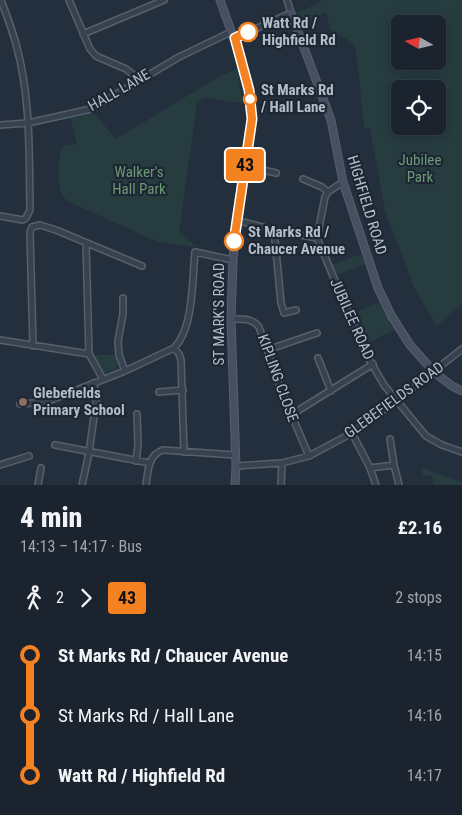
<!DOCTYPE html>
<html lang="en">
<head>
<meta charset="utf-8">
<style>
	body { margin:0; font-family:"Roboto Condensed",sans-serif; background:#242b36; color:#f1f3f6; height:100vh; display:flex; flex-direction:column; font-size:19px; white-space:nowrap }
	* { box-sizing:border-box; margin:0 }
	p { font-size:16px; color:#a0a4aa }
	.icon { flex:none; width:28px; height:28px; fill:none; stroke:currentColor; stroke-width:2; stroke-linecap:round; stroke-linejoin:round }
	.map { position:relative; height:485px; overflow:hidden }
	.details { display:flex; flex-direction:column; background:#1b232e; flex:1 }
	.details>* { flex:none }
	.badge { padding:0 10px; border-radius:4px; font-size:18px; line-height:32px }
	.needle { width:32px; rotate:278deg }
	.tools { position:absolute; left:391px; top:15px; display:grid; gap:10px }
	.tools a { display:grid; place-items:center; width:55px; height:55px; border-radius:8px; background:#1b232e; box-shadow:0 2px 12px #0003,0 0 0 1px #39404a; font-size:25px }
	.map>.badge { position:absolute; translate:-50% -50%; box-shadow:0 0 0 2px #fff }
	.legs { display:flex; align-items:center; gap:8px; height:55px; padding:0 20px; font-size:16px }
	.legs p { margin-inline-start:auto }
	.headline { display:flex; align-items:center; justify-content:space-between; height:85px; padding:0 20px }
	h1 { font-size:28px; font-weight:800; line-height:38px }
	ul { padding:0 20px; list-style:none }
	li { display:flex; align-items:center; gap:18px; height:60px; font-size:19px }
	li i { display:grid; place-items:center; width:8px; height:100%; margin:0 6px; background:currentColor }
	li i::after { content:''; width:12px; height:12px; margin:-6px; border:4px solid; border-radius:50%; background:#1b232e }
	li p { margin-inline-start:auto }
	li:first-child i { background:linear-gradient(#0000 50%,currentColor 0) }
	li:last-child i { background:linear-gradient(currentColor 50%,#0000 0) }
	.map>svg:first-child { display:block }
</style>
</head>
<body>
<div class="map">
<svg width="462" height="485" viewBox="0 0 462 485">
	<rect width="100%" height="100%" fill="#242f3e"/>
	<!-- green -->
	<path fill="#263c3f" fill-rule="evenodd" d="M321,0H462V303L437,326L415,290L385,211L370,128H364L356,49L350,41L330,30L326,12L301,22L297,13L321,2ZM400,24H438V61H400ZM400,89H438V126H400Z
		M237,69L243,103L204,98L197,103L179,232L197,247L158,242L69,202C67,200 65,199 63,196C57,185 58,158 63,146L77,144L70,118L94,113L116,139L222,75Z
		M361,254L365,264L336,275L332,265Z
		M379,302L394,330L366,344L352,314Z
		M93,355H116L118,364L115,370L105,373L99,369Z
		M422,468L462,482V485H433L432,475L423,476Z"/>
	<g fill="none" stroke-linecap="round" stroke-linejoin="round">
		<defs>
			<path id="street" d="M69,0L90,49L96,56L126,69L139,79
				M83,34L164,0
				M235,38L291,13L287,0
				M0,125L28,123L91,109L179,57L231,32
				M245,166L276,173
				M303,179L322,187L328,192
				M343,182L328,192L325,197L317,238L366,354L384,385L426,436L442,445L462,452
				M0,216L23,220L26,218L30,210C29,155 31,97 16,44C12,29 6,14 1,0
				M236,220L274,230L317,238
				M274,230L281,303L284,313L296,310
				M86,243L89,354L103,379
				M123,298V314L118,341L119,355L125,371
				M231,319C242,319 252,318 259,327L281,390L309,456
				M0,340L89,354
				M33,346L30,232L32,227L40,225L56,230L142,266
				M174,348L179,354L181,360L184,452
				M267,350L317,333
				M318,358L331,391
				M159,392L183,390
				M20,404L46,402L125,371L174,348C194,328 192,280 195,252L233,260
				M291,415L373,364
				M352,433L370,468L376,485
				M55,445L150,463
				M136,461L138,445L137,414
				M0,465L29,456
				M394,465L399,485
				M236,466L282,463L309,456L352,433L396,401L462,349
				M370,468L394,465L390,439
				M38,485L41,468
				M82,485L89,453L97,394L93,383
				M146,485C148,471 148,455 163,450L235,455
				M281,485L282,463"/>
			<path id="secondary" d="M220,0L240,56L249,90L252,119L236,220L233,260L231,319L236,466L235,485
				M291,13L331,120L343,182L378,288L391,315L410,345L434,372L452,386L462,391"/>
		</defs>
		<!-- street casing -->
		<use href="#street" stroke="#565f6c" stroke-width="8"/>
		<!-- secondary casing -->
		<use href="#secondary" stroke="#565f6c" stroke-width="9"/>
		<!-- street -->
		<use href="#street" stroke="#38414e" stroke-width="5"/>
		<!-- secondary -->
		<use href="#secondary" stroke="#465061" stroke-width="7"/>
	</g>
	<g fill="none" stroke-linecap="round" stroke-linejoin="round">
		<defs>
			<path id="line-1" d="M234,241L252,119L249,90L235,38L248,32"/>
		</defs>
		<!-- line-1 casing -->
		<use href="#line-1" stroke="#fff" stroke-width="11"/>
		<!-- line-1 -->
		<use href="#line-1" stroke="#f58220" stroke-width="8"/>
	</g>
	<!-- markers -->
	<g fill="#fff" stroke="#f58220" stroke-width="2.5">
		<circle cx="248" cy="32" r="9"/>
		<circle cx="250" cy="99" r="6"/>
		<circle cx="234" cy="241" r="9"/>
	</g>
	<circle fill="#8d6e63" stroke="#1d2633" stroke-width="2" cx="23" cy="402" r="5"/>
	<g text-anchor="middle" stroke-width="4.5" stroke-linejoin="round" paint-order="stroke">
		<!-- stop labels -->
		<g font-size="15" font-weight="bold" fill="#b4bcc9" stroke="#1d2633" text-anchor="start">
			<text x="262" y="28">Watt Rd /<tspan x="262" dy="17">Highfield Rd</tspan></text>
			<text x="261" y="95">St Marks Rd<tspan x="261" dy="17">/ Hall Lane</tspan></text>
			<text x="248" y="237">St Marks Rd /<tspan x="248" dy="17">Chaucer Avenue</tspan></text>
		</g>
		<!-- street labels -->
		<g font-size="15" fill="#b4bcc9" stroke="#1d2633">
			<text transform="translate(119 90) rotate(-30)" y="5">HALL LANE</text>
			<text transform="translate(367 205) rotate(73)" y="5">HIGHFIELD ROAD</text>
			<text transform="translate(219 314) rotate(-90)" y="5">ST MARK'S ROAD</text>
			<text transform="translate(352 319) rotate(66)" y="5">JUBILEE ROAD</text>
			<text transform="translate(278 378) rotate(70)" y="5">KIPLING CLOSE</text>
			<text transform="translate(394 400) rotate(-36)" y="5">GLEBEFIELDS ROAD</text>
		</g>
		<!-- park labels -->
		<g font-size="15" fill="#6b9a76" stroke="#1d2633">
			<text x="420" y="165">Jubilee<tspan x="420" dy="17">Park</tspan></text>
			<text x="139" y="177">Walker's<tspan x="139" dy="17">Hall Park</tspan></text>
		</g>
		<!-- poi labels -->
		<g font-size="15" font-weight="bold" fill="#b4bcc9" stroke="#1d2633" text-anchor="start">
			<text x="33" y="398">Glebefields<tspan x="33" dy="17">Primary School</tspan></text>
		</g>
	</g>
</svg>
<div class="tools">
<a><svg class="needle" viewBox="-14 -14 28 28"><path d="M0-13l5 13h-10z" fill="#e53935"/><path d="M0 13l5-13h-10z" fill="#a0a4aa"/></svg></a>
<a><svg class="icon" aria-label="locate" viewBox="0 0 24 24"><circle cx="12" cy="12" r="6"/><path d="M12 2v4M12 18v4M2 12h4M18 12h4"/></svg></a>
</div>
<b class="badge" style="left:245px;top:165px;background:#f58220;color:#111">43</b>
</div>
<section class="details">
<div class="headline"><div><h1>4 min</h1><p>14:13 – 14:17 · Bus</p></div><b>£2.16</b></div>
<div class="legs"><svg class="icon" aria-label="walk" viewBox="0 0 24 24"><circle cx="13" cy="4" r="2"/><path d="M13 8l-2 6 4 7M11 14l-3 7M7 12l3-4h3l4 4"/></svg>2<svg class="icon" aria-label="forward" viewBox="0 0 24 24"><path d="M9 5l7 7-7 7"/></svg><b class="badge" style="background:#f58220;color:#111">43</b><p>2 stops</p></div>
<ul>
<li><i style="color:#f58220"></i><b>St Marks Rd / Chaucer Avenue</b><p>14:15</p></li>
<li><i style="color:#f58220"></i><span>St Marks Rd / Hall Lane</span><p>14:16</p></li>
<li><i style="color:#f58220"></i><b>Watt Rd / Highfield Rd</b><p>14:17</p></li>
</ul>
</section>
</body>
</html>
